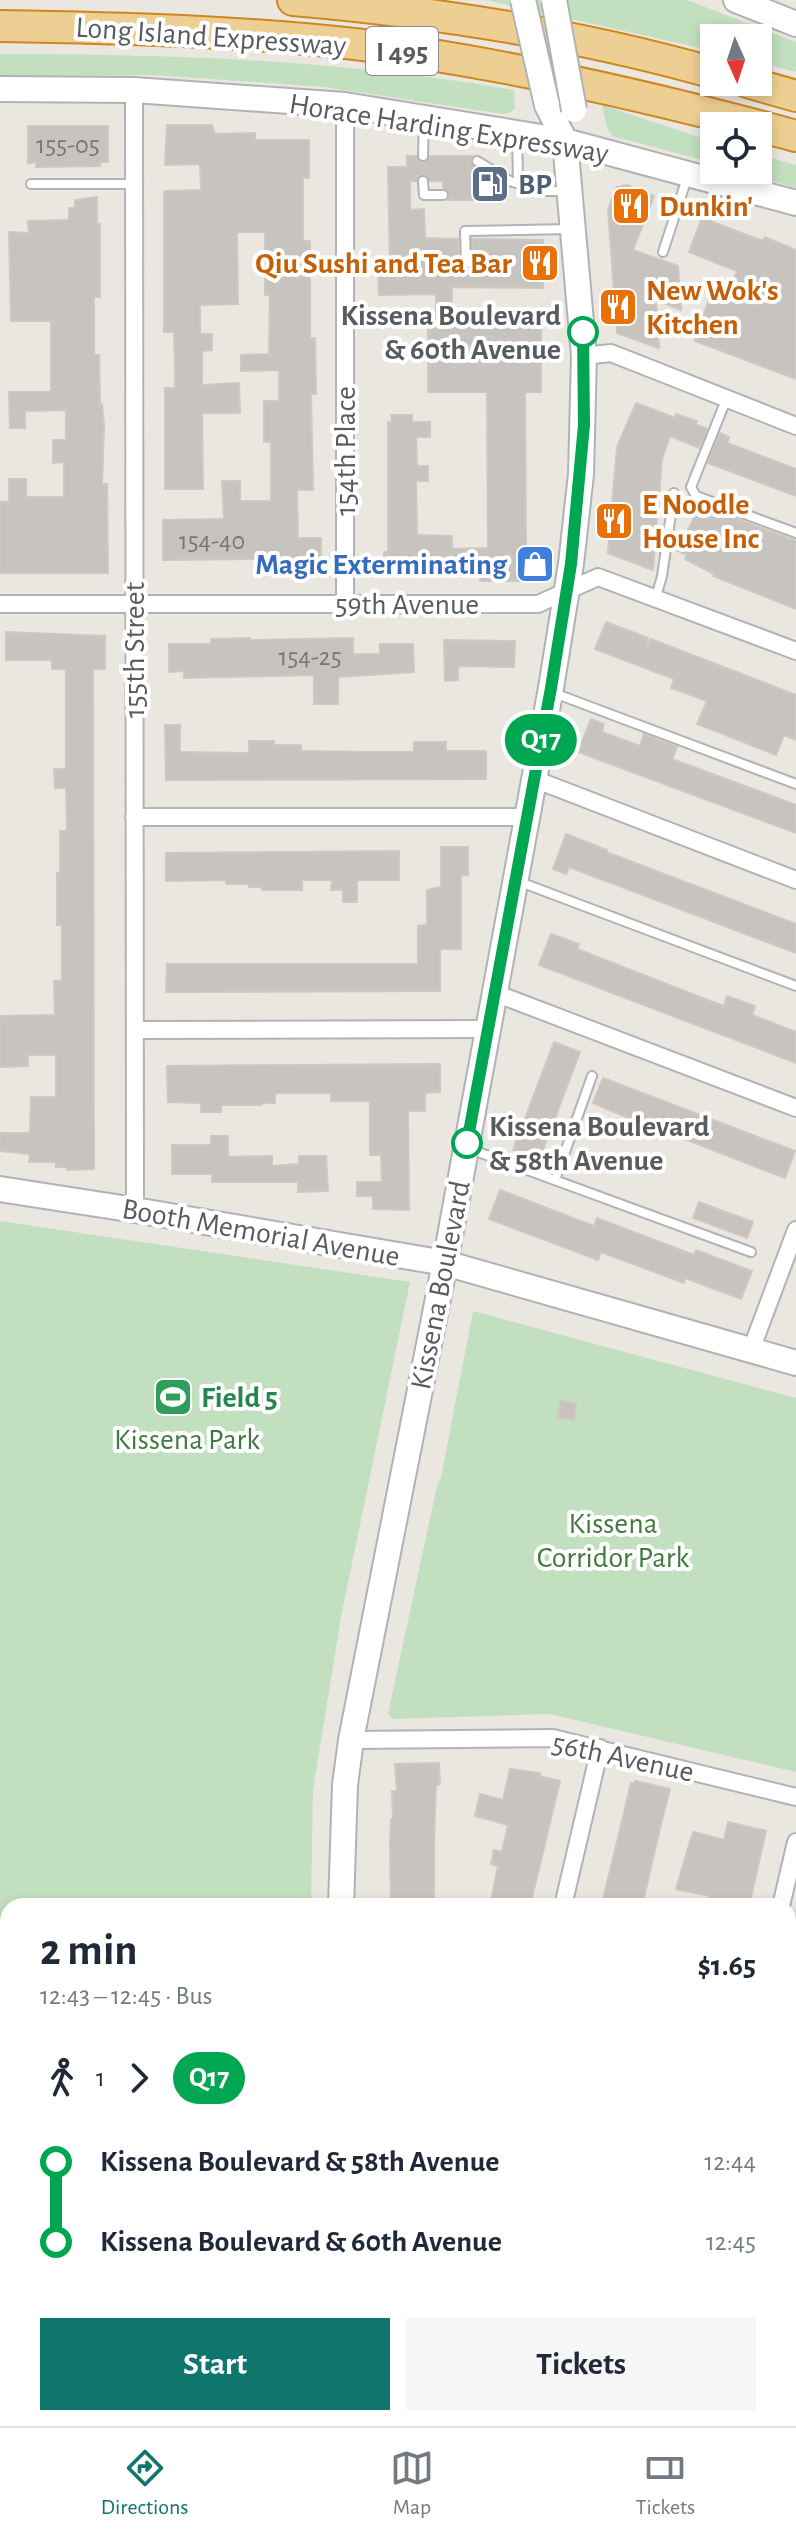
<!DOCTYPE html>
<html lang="en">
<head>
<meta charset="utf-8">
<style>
	body { margin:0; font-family:"Alegreya Sans",sans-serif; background:#f6f6f7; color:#1f2937; height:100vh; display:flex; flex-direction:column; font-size:30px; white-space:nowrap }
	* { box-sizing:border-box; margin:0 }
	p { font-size:26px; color:#747a83 }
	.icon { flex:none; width:44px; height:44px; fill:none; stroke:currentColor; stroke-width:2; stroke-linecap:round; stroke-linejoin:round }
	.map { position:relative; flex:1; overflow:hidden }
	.details { position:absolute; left:0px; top:1898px; width:796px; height:528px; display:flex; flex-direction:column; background:#fff; border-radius:24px 24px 0 0; box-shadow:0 4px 12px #0003 }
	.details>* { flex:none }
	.badge { padding:0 16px; border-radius:26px; font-size:28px; line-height:52px }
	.needle { width:52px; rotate:177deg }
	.buttons { position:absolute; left:700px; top:24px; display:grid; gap:16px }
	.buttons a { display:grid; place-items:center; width:72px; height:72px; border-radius:0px; background:#fff; box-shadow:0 4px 12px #0003; font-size:40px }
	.map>.badge { position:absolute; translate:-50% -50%; box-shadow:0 0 0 4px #fff }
	.legs { display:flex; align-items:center; gap:12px; height:88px; padding:0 40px; font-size:26px }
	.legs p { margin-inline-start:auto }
	.overview { display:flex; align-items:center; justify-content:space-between; height:136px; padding:0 40px }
	h1 { font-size:44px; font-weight:600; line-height:60px }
	.cta { display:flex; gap:16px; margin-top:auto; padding:16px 40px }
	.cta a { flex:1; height:92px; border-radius:0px; background:#0f766e; color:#fff; font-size:32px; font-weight:600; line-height:92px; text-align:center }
	.cta a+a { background:#f6f6f7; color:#1f2937 }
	ul { padding:0 40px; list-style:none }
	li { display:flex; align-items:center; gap:28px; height:80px; font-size:30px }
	li i { display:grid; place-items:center; width:12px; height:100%; margin:0 10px; background:currentColor }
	li i::after { content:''; width:20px; height:20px; margin:-10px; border:6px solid; border-radius:50%; background:#fff }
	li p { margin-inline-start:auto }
	li:first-child i { background:linear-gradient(#0000 50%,currentColor 0) }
	li:last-child i { background:linear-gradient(currentColor 50%,#0000 0) }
	.tab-bar { display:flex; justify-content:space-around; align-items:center; height:112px; border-top:2px solid #e0e1e3; background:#fff; font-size:22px; color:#747a83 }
	.tab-bar a { display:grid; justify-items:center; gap:4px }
	.tab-bar .selected { color:#0f766e }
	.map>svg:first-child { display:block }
</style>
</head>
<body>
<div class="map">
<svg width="796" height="2426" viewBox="0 0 796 2426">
	<rect width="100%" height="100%" fill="#eae7e0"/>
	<!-- green -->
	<path fill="#c2dfbf" d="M486,0H687L796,42V72L758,62V38H714V51Z
		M0,54C175,54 341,60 514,90L515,108L509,113L503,114L324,87L154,75L0,76Z
		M602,105L714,142V163L612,136L607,128Z
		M758,154L796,165V188L737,170H758Z
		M0,1221L410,1282L341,1617L313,1790L311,1906H8V2418H182L173,2426H0Z
		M473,1311L796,1398V1772L550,1714L393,1719L388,1714L437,1486L441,1478Z
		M788,2172L796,2174V2391L788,2384Z"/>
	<!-- building -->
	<path fill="#c7c3bf" stroke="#cec8c0" stroke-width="2" d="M167,125H212L215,134L255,133V140H309V178H303V241H310V338H315L316,394H311L313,490H297L298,538H321V573H262V559L163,560V520L224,519L222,481H240V501H271V442H264V401H279V370L241,371V355L269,354L270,295H265V232H237L238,304L200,305V334H212V350L202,351V385L239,383L240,413H202L203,489H165V388H175V365L174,332H164V194L165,191L201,190L200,164L165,165Z
		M28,126H108V162H100V166L36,167V162L28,163Z
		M407,156H416L419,161L424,163L430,156H472L470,162L475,168L471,175L478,181V187L471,192L474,200H448L450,194L443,188V181H430L425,174L418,176L416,181H410V210L424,209L425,238L458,239L459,263L462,269L467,270L472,266V239L543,240V288L452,287V323H541V392H525L526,548L541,550L535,581H480L482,565L452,566V572H384V552H388V422L392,423L391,415H412V422H430V437H416L417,466H428V481H416L417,535L452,536V549L488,548L487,392H428V323H436V294L379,295L378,266H390L388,167H407Z
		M627,185L654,196L633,250L678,266L681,310L656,300L659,348L617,333L608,209L617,187Z
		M97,197V224H100V297H94V355H99L100,404H102L104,425L102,484H107L108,573H0V502H9V479H26V497H64V462L53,463V440H66V410L25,411V428H10L9,392H51V321H11L9,232L29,233L28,221L69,220V208H75V200Z
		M702,218L763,241L765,237L796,250V379L695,341L710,296L725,301L737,271L689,252Z
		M636,403L675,418L676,414L697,421L695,424L707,429L699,448L670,436L662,459L653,570L608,553L617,447Z
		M720,433L729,437L727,443L796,469V496L708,463Z
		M700,505L796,541V609L713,576L714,574L685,559L687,555L678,551Z
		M606,622L648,638L647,648L651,639L796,695V740L784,735L776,755L697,724L707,701L671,688L674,679L595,649Z
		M6,632L105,636V669H93L94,1169L67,1170V1167H56V1162H29L30,1154L0,1151V1133H30L31,1097H56V1055H28V1066L0,1067V1016L55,1015L54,981H62V925H57V873H60V831H67L66,788H55L54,769H66V669H52V660H6Z
		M250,638V640L353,638V654H380V644H413L414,672L338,677V704H314V675L184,678V671L169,672V644H211V639Z
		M444,640L515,641L514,667L458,666V680L445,681Z
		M591,719L604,724L602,732L640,746L644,734L677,747L672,759L796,805V833L578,752Z
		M165,725H180V752L247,753L249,751V741H274V745H301V751L370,752H414V742H446V751H486V779L166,780Z
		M566,834L607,850L606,852L796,924V953L569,867L566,874L553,869Z
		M441,847H468V875H461V949H440V991L166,992L167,964H418V926L427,925V890L441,887Z
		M399,851V880H357V902H343V890H331L332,880H302V890H262V887H249V884H226V880L166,881V853Z
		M551,934L579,944L577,949L710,1001L724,1006L727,996L755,1006L752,1015L796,1032V1063L539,965Z
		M554,1042L580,1052L539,1160L513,1150Z
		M440,1064V1092L425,1093V1111H408L409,1210L373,1209V1196H357V1182H382L381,1155H370V1101H331V1093H275V1103H262V1105H221V1112H201V1103L168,1102L167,1066Z
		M603,1078L795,1151L785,1178L661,1130L658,1139L644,1134L647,1126L593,1103Z
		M211,1136H228V1157L272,1156V1166L299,1164V1156H326L328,1191L298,1192V1182H212V1174H172V1145H211Z
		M500,1190L594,1226L597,1218L694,1255L696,1250L752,1271L741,1299L685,1278L684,1283L601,1252L598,1260L489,1219Z
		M699,1202L753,1222L747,1238L693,1218Z
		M561,1401L576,1404L574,1420L558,1417Z
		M439,1763L440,1784L436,1785L434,1840V1906H391L390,1846L391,1819H393L392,1791H397L395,1764Z
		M510,1769L540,1773L539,1776L560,1781L530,1906H490L498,1866L491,1864L494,1850L502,1852L508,1825L475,1816L480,1794L503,1800Z
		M635,1781L670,1789L662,1820L642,1906H605L602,1903L617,1842L631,1783L635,1784Z
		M728,1822L766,1831L749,1906H708L710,1896L676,1889L692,1835L694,1832L724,1840Z"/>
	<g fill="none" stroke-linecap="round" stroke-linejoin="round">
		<defs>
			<path id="lane" d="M517,134L518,182
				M423,156L424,120
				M477,161L510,181
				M478,174L501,179
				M423,181L424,195H443
				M31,184H133
				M478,194L510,181L540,191H565
				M663,252L687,178
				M466,263L465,231L569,229
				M726,400L691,487L696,496L796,533
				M656,597L662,576L674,493
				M554,693L796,784
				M520,882L796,986
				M470,1149L751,1252
				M555,1180L592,1076
				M264,2418L271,2426
				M338,2426L347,2418"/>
			<path id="street" d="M134,90L135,1210
				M345,105V604
				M584,356L611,353L796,426
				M0,604H538L598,577L796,651
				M534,779L796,880
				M134,817H525
				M495,993L796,1108
				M135,1030L487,1029
				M751,1350L796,1230
				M351,1740L553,1738L796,1797
				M563,1906L600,1748
				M781,1906L796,1842
				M788,2145L796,2147
				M213,2426L222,2418
				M534,2426L543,2418"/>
			<path id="secondary" d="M736,0L796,24
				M0,89L134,90L345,105L565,141L796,203
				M0,1189L135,1210L445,1263L796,1363
				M341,1906L345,1785L351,1740L445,1263L551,688L571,564L581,474L584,356L565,141L547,105
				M661,2418L669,2426"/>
			<path id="highway" d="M293,0C434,12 577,34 714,73
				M0,26C121,28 243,31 363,45C510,64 653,97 796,136
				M747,82L796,96"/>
		</defs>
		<!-- lane casing -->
		<use href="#lane" stroke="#b1b3b6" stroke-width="12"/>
		<!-- street casing -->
		<use href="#street" stroke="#b1b3b6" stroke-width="20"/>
		<!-- secondary casing -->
		<use href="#secondary" stroke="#b0b3b6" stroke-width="28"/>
		<!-- highway casing -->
		<use href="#highway" stroke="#ce871c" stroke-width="34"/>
		<!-- lane -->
		<use href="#lane" stroke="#fff" stroke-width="8"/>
		<!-- street -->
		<use href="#street" stroke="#fff" stroke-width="16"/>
		<!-- secondary -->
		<use href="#secondary" stroke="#fff" stroke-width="24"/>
		<!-- highway -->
		<use href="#highway" stroke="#eecf93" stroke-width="30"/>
		<defs>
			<path id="secondary-bridge" d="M523,0L547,105
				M554,0L574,110"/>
		</defs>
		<!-- secondary-bridge casing -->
		<use href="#secondary-bridge" stroke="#b0b3b6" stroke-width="28" stroke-linecap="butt"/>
		<!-- secondary-bridge -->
		<use href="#secondary-bridge" stroke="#fff" stroke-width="24"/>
	</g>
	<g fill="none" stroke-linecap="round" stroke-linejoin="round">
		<defs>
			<path id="line-1" d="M467,1143L551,688L571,564L584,425L583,332"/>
		</defs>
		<!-- line-1 casing -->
		<use href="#line-1" stroke="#fff" stroke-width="18"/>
		<!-- line-1 -->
		<use href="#line-1" stroke="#00a651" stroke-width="12"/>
	</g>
	<!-- icons -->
	<defs>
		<symbol id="fuel-square" viewBox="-11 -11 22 22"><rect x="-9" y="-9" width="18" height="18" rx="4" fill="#5c6f8a" stroke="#fff"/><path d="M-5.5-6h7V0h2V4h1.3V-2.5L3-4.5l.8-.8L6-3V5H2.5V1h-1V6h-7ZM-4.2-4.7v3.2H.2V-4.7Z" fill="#fff"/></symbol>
		<symbol id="restaurant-square" viewBox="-11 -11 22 22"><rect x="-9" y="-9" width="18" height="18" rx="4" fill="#e8710a" stroke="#fff"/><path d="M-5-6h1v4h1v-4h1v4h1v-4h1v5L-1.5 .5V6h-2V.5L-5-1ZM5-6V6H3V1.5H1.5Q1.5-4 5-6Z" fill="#fff"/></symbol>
		<symbol id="shop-square" viewBox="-11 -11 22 22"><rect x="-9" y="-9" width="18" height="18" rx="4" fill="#3f7fe0" stroke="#fff"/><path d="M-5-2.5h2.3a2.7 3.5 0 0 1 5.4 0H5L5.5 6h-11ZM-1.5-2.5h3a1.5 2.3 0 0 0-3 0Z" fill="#fff"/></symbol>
		<symbol id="stadium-square" viewBox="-11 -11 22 22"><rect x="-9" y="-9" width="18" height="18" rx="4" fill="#2e9e5b" stroke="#fff"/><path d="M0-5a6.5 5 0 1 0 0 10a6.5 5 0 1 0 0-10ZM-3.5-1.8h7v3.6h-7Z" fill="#fff"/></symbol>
	</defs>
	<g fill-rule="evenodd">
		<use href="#fuel-square" x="468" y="162" width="44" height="44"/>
		<use href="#restaurant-square" x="609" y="184" width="44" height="44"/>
		<use href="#restaurant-square" x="518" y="241" width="44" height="44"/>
		<use href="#restaurant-square" x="596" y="285" width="44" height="44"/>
		<use href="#restaurant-square" x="592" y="499" width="44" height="44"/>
		<use href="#shop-square" x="513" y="542" width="44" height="44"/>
		<use href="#stadium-square" x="151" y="1375" width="44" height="44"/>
	</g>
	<!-- markers -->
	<g fill="#fff" stroke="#00a651" stroke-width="4">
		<circle cx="583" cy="332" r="14"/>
		<circle cx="467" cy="1143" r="14"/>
	</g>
	<g text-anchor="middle" stroke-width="8" stroke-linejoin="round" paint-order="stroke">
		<!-- number labels -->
		<g font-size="26" fill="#747677">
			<text x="68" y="153">155-05</text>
			<text x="212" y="549">154-40</text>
			<text x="310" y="665">154-25</text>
		</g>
		<!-- shield labels -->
		<rect fill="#fff" stroke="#8b8d8f" stroke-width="2" x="366" y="27" width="72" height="48" rx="6"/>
		<g font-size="28" font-weight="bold" fill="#595c5f">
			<text x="402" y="61">I 495</text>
		</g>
		<!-- street labels -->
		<g font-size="30" fill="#595c5f" stroke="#fff">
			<text transform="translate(211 36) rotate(4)" y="10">Long Island Expressway</text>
			<text transform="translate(449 128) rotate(9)" y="10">Horace Harding Expressway</text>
			<text transform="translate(345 451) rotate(-90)" y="10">154th Place</text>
			<text x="407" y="614">59th Avenue</text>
			<text transform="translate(134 650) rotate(-90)" y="10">155th Street</text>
			<text transform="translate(261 1232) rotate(10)" y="10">Booth Memorial Avenue</text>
			<text transform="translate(440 1285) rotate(-79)" y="10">Kissena Boulevard</text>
			<text transform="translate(623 1757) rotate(12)" y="10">56th Avenue</text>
		</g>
		<!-- service labels -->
		<g font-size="30" font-weight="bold" fill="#4e5e75" stroke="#fff" text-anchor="start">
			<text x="518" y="194">BP</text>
		</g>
		<!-- food labels -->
		<g font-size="30" font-weight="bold" fill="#c56008" stroke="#fff" text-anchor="start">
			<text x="659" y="216">Dunkin'</text>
			<text x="512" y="273" text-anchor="end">Qiu Sushi and Tea Bar</text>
			<text x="646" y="300">New Wok's<tspan x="646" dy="34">Kitchen</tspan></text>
			<text x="642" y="514">E Noodle<tspan x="642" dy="34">House Inc</tspan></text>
		</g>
		<!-- stop labels -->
		<g font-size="30" font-weight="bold" fill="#595c5f" stroke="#fff" text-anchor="end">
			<text x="561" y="325">Kissena Boulevard<tspan x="561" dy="34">&amp; 60th Avenue</tspan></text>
			<text x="489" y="1136" text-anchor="start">Kissena Boulevard<tspan x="489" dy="34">&amp; 58th Avenue</tspan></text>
		</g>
		<!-- shop labels -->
		<g font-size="30" font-weight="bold" fill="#366cbe" stroke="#fff" text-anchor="end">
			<text x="507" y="574">Magic Exterminating</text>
		</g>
		<!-- leisure labels -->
		<g font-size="30" font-weight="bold" fill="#27864d" stroke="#fff" text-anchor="start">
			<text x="201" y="1407">Field 5</text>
		</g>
		<!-- park labels -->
		<g font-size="30" fill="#407a3d" stroke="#fff">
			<text x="187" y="1449">Kissena Park</text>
			<text x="613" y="1533">Kissena<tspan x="613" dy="34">Corridor Park</tspan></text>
		</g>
	</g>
</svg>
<div class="buttons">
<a><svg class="needle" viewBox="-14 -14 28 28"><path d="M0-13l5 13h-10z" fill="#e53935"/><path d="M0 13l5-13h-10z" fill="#747a83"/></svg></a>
<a><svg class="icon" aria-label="locate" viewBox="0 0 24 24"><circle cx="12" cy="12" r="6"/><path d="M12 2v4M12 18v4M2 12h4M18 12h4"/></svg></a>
</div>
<b class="badge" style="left:541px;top:740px;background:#00a651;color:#fff">Q17</b>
<section class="details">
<div class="overview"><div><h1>2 min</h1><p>12:43 – 12:45 · Bus</p></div><b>$1.65</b></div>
<div class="legs"><svg class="icon" aria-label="walk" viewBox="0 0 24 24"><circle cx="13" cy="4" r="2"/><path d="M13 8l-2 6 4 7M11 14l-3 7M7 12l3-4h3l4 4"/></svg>1<svg class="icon" aria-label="forward" viewBox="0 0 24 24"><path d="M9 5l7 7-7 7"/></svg><b class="badge" style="background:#00a651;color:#fff">Q17</b></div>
<ul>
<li><i style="color:#00a651"></i><b>Kissena Boulevard &amp; 58th Avenue</b><p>12:44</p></li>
<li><i style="color:#00a651"></i><b>Kissena Boulevard &amp; 60th Avenue</b><p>12:45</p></li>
</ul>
<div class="cta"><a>Start</a><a>Tickets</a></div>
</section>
</div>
<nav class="tab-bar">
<a class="selected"><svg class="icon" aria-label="directions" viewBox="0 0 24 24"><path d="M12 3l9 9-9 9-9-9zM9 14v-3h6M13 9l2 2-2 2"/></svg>Directions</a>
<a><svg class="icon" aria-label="map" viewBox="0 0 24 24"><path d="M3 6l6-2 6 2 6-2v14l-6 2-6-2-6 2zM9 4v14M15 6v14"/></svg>Map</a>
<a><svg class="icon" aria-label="tickets" viewBox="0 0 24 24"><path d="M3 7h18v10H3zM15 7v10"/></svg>Tickets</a>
</nav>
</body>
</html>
